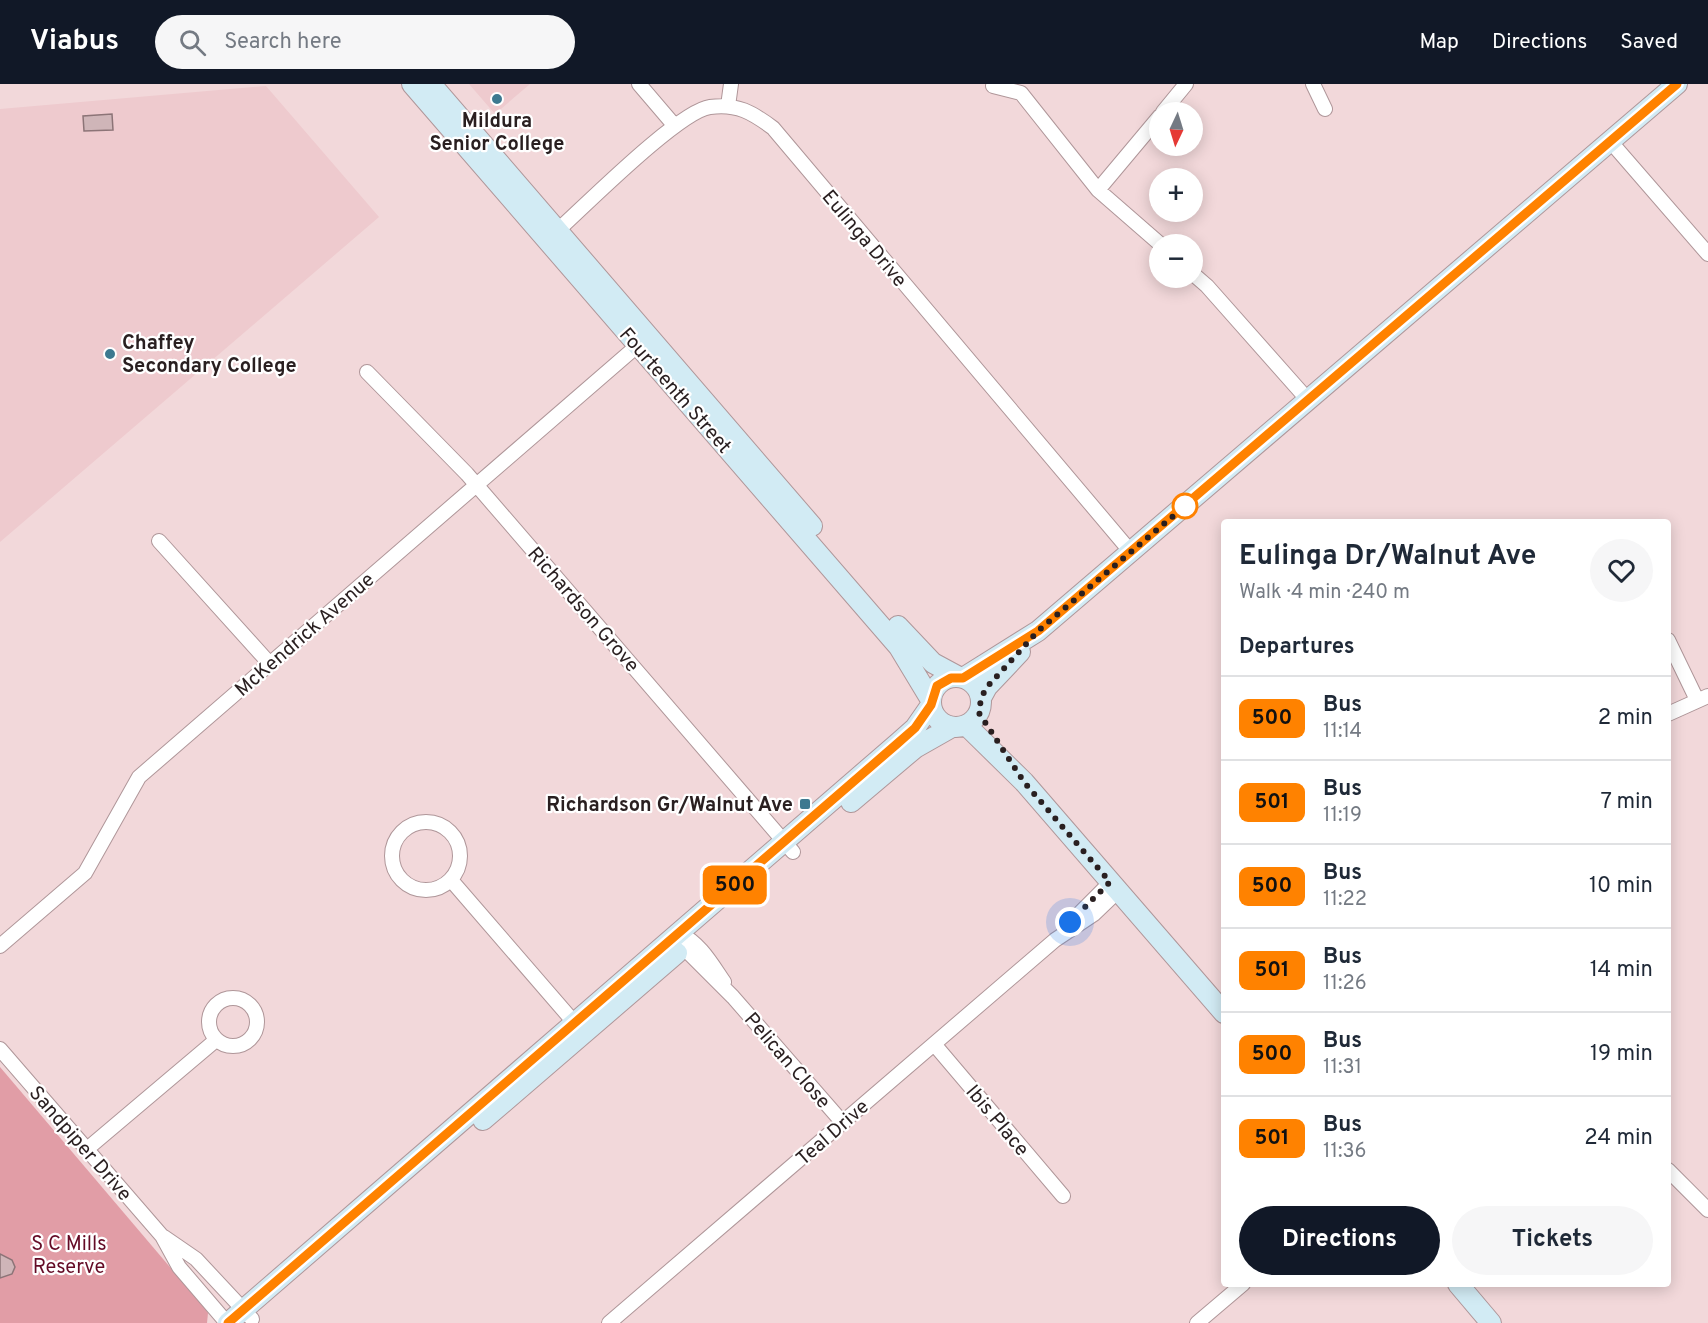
<!DOCTYPE html>
<html lang="en">
<head>
<meta charset="utf-8">
<style>
	body { margin:0; font-family:Overpass,sans-serif; background:#f6f6f7; color:#1f2937; height:100vh; display:flex; flex-direction:column; font-size:22px; white-space:nowrap }
	* { box-sizing:border-box; margin:0 }
	p { font-size:20px; color:#747a83 }
	.icon { flex:none; width:33px; height:33px; fill:none; stroke:currentColor; stroke-width:2; stroke-linecap:round; stroke-linejoin:round }
	.map { position:relative; flex:1; overflow:hidden }
	.sheet { position:absolute; left:1221px; top:435px; width:450px; height:768px; display:flex; flex-direction:column; background:#fff; border-radius:6px; box-shadow:0 3px 15px #0003 }
	.sheet>* { flex:none }
	.badge { padding:0 12px; border-radius:9px; font-size:21px; line-height:39px }
	.needle { width:39px; rotate:184deg }
	.buttons { position:absolute; left:1149px; top:18px; display:grid; gap:12px }
	.buttons a { display:grid; place-items:center; width:54px; height:54px; border-radius:50%; background:#fff; box-shadow:0 3px 15px #0003; font-size:30px }
	.you { position:absolute; width:30px; height:30px; margin:-15px; border:4px solid #fff; border-radius:50%; background:#1a73e8; box-shadow:0 0 0 9px #1a73e833 }
	.map>.badge { position:absolute; translate:-50% -50%; box-shadow:0 0 0 3px #fff }
	h2 { padding:0 18px; font-size:22px; line-height:54px }
	.round { display:grid; place-items:center; flex:none; width:63px; height:63px; border-radius:32px; background:#f6f6f7 }
	.overview { display:flex; align-items:center; justify-content:space-between; height:102px; padding:0 18px }
	h1 { font-size:28px; font-weight:700; line-height:45px }
	.button { display:flex; gap:12px; margin-top:auto; padding:12px 18px }
	.button a { flex:1; height:69px; border-radius:36px; background:#111827; color:#fff; font-size:24px; font-weight:700; line-height:69px; text-align:center }
	.button a+a { background:#f6f6f7; color:#1f2937 }
	ul { padding:0; list-style:none }
	li { display:flex; align-items:center; gap:18px; height:84px; padding:0 18px; border-top:2px solid #e0e1e3 }
	li div { flex:1 }
	li b { display:block; font-size:22px }
	li em { font-style:normal }
	li .badge { min-width:66px; font-weight:700; text-align:center }
	header { display:flex; align-items:center; gap:36px; box-sizing:border-box; height:84px; padding:0 30px; background:#111827; color:#fff }
	header strong { font-size:28px }
	nav { display:flex; gap:33px; margin-inline-start:auto; font-size:21px }
	.search { width:420px; height:54px; background:#f6f6f7; display:flex; align-items:center; gap:15px; box-sizing:border-box; padding:0 21px; border-radius:33px; color:#747a83; font-size:22px }
	.map>svg:first-child { display:block }
</style>
</head>
<body>
<header>
<strong>Viabus</strong>
<div class="search"><svg class="icon" aria-label="search" viewBox="0 0 24 24"><circle cx="10" cy="10" r="6"/><path d="M15 15l6 6"/></svg>Search here</div>
<nav><a>Map</a><a>Directions</a><a>Saved</a></nav>
</header>
<div class="map">
<svg width="1708" height="1239" viewBox="0 0 1708 1239">
	<rect width="100%" height="100%" fill="#f2d8da"/>
	<!-- built -->
	<path fill="#eecace" d="M469,0H530L495,30Z
		M266,2L379,133L0,458V25Z"/>
	<!-- green -->
	<path fill="#e19da6" d="M0,983L203,1222L208,1229L207,1239H0Z"/>
	<!-- building -->
	<path fill="#cfb5b8" stroke="#8c7477" stroke-width="1.5" d="M112,30L113,46L84,47L83,32Z
		M0,1170L12,1176L15,1183L12,1190L0,1194Z"/>
	<g fill="none" stroke-linecap="round" stroke-linejoin="round">
		<defs>
			<path id="street" d="M639,0L674,41
				M1313,0L1325,25
				M993,2L1021,9L1098,106L1160,160
				M728,22L731,0
				M1163,28L1186,0
				M1610,57L1708,170
				M1098,106L1160,32
				M557,147C585,122 679,27 710,23C737,19 753,29 773,44L1131,468
				M1192,189L1207,202L1308,316
				M367,288L467,390L793,768
				M159,457L270,580
				M1668,556L1697,616
				M1668,630L1708,612
				M392 772a34 34 0 1 1 68 0a34 34 0 1 1-68 0Z
				M451,796L579,944
				M1068,841L1111,798
				M679,849L683,863L733,913L843,1039
				M679,849C700,859 711,879 724,898
				M0,862L85,789L139,693L637,262
				M209 938a24 24 0 1 1 48 0a24 24 0 1 1-48 0Z
				M934,960L1063,1112
				M0,965L162,1152L179,1183L227,1239
				M87,1065L216,956
				M1668,1086L1708,1126
				M164,1153L196,1175L252,1235
				M609,1239L1055,856L1094,830L1118,807
				M1197,1239L1243,1200"/>
			<path id="secondary" d="M412,0L899,563L931,616
				M431,0L812,442
				M898,542L933,579L959,593
				M931 618a25 25 0 1 1 50 0a25 25 0 1 1-50 0Z
				M963,594L1038,547L1677,0
				M981,614L987,603L1020,568
				M966,641L1024,698L1224,929
				M851,718L915,664L952,643
				M483,1036L677,869
				M1458,1200L1491,1239
				M228,1239L898,659L915,644L931,621"/>
		</defs>
		<!-- street casing -->
		<use href="#street" stroke="#af9699" stroke-width="16"/>
		<!-- secondary casing -->
		<use href="#secondary" stroke="#af9699" stroke-width="22"/>
		<!-- street -->
		<use href="#street" stroke="#fff" stroke-width="14"/>
		<!-- secondary -->
		<use href="#secondary" stroke="#d2ebf4" stroke-width="20"/>
	</g>
	<g fill="none" stroke-linecap="round" stroke-linejoin="round">
		<defs>
			<path id="line" d="M228,1239L898,659L915,644L931,621L937,602L951,594H963L1038,547L1677,0"/>
		</defs>
		<!-- line casing -->
		<use href="#line" stroke="#fff" stroke-width="14"/>
		<!-- line -->
		<use href="#line" stroke="#ff8200" stroke-width="9"/>
		<!-- walk -->
		<path stroke="#291f20" stroke-width="6" stroke-dasharray="0 10.8" d="M1070,838L1110,798L1024,698L979,629L981,614L987,603L1038,547L1185,422"/>
	</g>
	<!-- markers -->
	<g fill="#3d7990" stroke="#fff" stroke-width="2">
		<circle cx="497" cy="15" r="6"/>
		<circle cx="110" cy="270" r="6"/>
		<rect x="799" y="714" width="12" height="12" rx="3"/>
	</g>
	<circle fill="#fff" stroke="#ff8200" stroke-width="3" cx="1185" cy="422" r="12"/>
	<g text-anchor="middle" stroke-width="4.5" stroke-linejoin="round" paint-order="stroke">
		<!-- poi labels -->
		<g font-size="20" font-weight="bold" fill="#291f20" stroke="#fff">
			<text x="497" y="43">Mildura<tspan x="497" dy="23">Senior College</tspan></text>
			<text x="122" y="265" text-anchor="start">Chaffey<tspan x="122" dy="23">Secondary College</tspan></text>
			<text x="793" y="727" text-anchor="end">Richardson Gr/Walnut Ave</text>
		</g>
		<!-- street labels -->
		<g font-size="20" fill="#291f20" stroke="#fff">
			<text transform="translate(865 154) rotate(50)" y="7">Eulinga Drive</text>
			<text transform="translate(676 306) rotate(49)" y="7">Fourteenth Street</text>
			<text transform="translate(584 525) rotate(49)" y="7">Richardson Grove</text>
			<text transform="translate(304 550) rotate(-41)" y="7">McKendrick Avenue</text>
			<text transform="translate(788 976) rotate(49)" y="7">Pelican Close</text>
			<text transform="translate(998 1036) rotate(50)" y="7">Ibis Place</text>
			<text transform="translate(832 1048) rotate(-41)" y="7">Teal Drive</text>
			<text transform="translate(81 1059) rotate(49)" y="7">Sandpiper Drive</text>
		</g>
		<!-- park labels -->
		<g font-size="20" fill="#640b26" stroke="#fff">
			<text x="69" y="1166">S C Mills<tspan x="69" dy="23">Reserve</tspan></text>
		</g>
	</g>
</svg>
<div class="buttons">
<a><svg class="needle" viewBox="-14 -14 28 28"><path d="M0-13l5 13h-10z" fill="#e53935"/><path d="M0 13l5-13h-10z" fill="#747a83"/></svg></a>
<a>+</a>
<a>−</a>
</div>
<div class="you" style="left:1070px;top:838px"></div>
<b class="badge" style="left:735px;top:801px;background:#ff8200;color:#111">500</b>
<section class="sheet">
<div class="overview"><div><h1>Eulinga Dr/Walnut Ave</h1><p>Walk · 4 min · 240 m</p></div><a class="round"><svg class="icon" aria-label="heart" viewBox="0 0 24 24"><path d="M12 20l-8-8c-3-5 5-10 8-4 3-6 11-1 8 4z"/></svg></a></div>
<h2>Departures</h2>
<ul>
<li><span class="badge" style="background:#ff8200;color:#111">500</span><div><b>Bus</b><p>11:14</p></div><em>2 min</em></li>
<li><span class="badge" style="background:#ff8200;color:#111">501</span><div><b>Bus</b><p>11:19</p></div><em>7 min</em></li>
<li><span class="badge" style="background:#ff8200;color:#111">500</span><div><b>Bus</b><p>11:22</p></div><em>10 min</em></li>
<li><span class="badge" style="background:#ff8200;color:#111">501</span><div><b>Bus</b><p>11:26</p></div><em>14 min</em></li>
<li><span class="badge" style="background:#ff8200;color:#111">500</span><div><b>Bus</b><p>11:31</p></div><em>19 min</em></li>
<li><span class="badge" style="background:#ff8200;color:#111">501</span><div><b>Bus</b><p>11:36</p></div><em>24 min</em></li>
</ul>
<div class="button"><a>Directions</a><a>Tickets</a></div>
</section>
</div>
</body>
</html>
